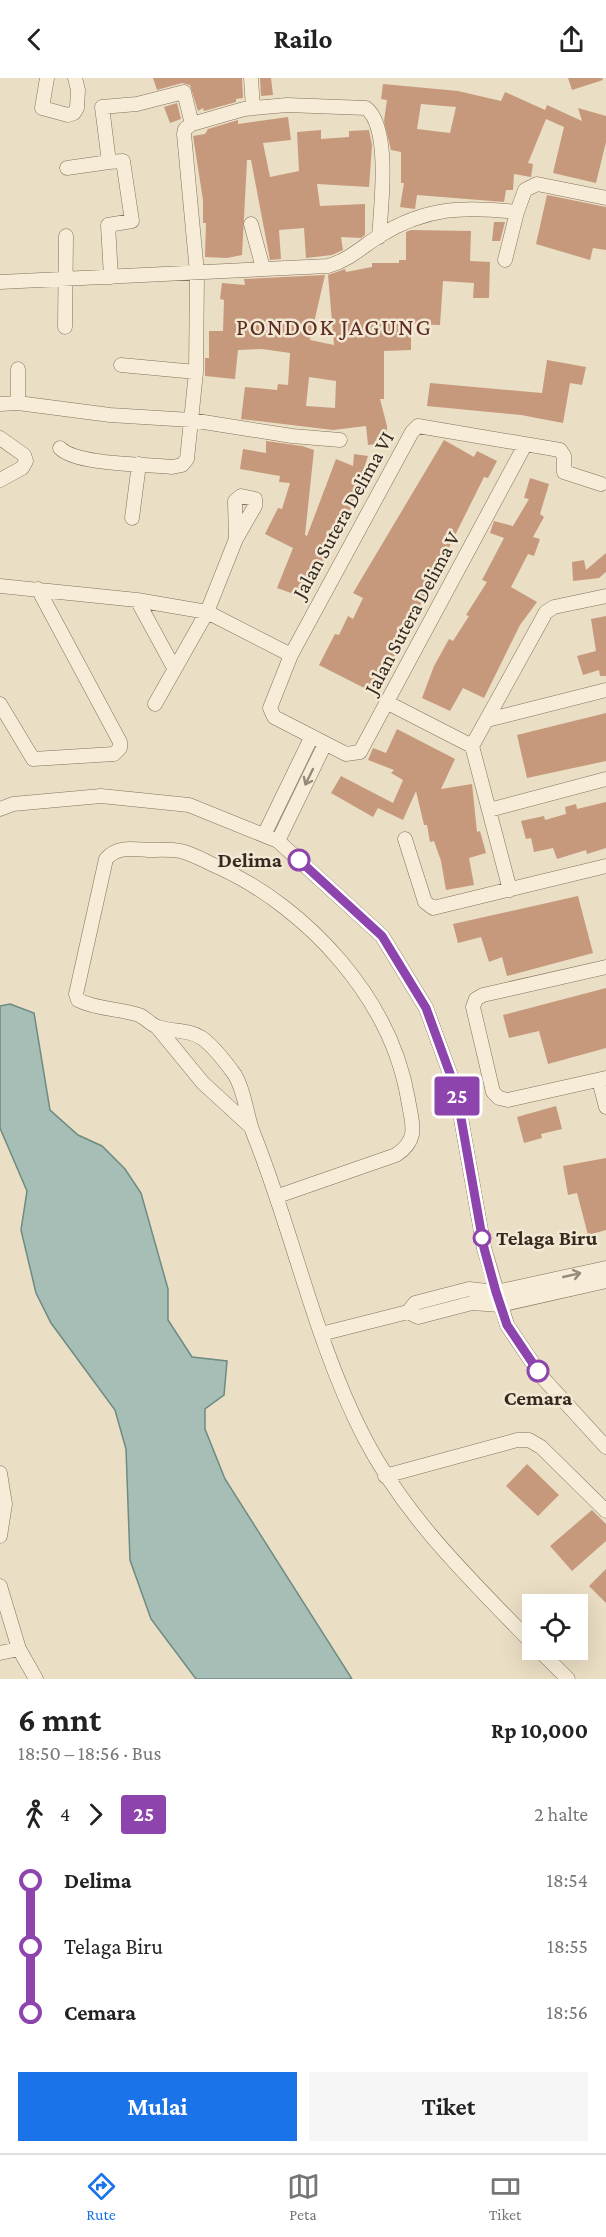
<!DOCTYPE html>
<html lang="id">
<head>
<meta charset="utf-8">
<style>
	body { margin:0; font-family:"Crimson Pro",serif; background:#f6f6f6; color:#222; height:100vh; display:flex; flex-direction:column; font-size:22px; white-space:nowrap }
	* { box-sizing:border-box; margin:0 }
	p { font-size:20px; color:#767676 }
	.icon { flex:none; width:33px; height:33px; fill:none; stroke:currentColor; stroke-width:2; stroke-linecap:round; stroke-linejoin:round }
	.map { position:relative; height:1601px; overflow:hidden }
	.details { display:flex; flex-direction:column; background:#fff; flex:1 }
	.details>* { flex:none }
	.badge { padding:0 12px; border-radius:4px; font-size:21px; line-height:39px }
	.tools { position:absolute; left:522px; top:1516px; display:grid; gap:12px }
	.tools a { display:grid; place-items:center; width:66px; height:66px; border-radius:0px; background:#fff; box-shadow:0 6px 24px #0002; font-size:30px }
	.map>.badge { position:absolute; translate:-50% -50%; box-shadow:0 0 0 3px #fff }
	.legs { display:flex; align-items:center; gap:9px; height:66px; padding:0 18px; font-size:20px }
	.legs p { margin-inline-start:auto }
	.overview { display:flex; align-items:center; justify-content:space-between; height:102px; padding:0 18px }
	h1 { font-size:33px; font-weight:700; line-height:45px }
	.action { display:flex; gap:12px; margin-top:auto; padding:12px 18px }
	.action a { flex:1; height:69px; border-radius:0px; background:#1a73e8; color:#fff; font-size:24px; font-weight:700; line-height:69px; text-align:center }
	.action a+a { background:#f6f6f6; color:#222 }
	ul { padding:0 18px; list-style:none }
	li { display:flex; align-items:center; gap:21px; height:66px; font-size:22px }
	li i { display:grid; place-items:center; width:9px; height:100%; margin:0 8px; background:currentColor }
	li i::after { content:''; width:15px; height:15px; margin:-8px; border:4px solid; border-radius:50%; background:#fff }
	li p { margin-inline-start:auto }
	li:first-child i { background:linear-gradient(#0000 50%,currentColor 0) }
	li:last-child i { background:linear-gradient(currentColor 50%,#0000 0) }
	header { display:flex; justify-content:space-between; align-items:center; height:78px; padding:0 18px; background:#fff; font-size:27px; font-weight:700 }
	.tabs { display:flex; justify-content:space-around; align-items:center; height:84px; border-top:2px solid #e0e0e0; background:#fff; font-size:16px; color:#767676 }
	.tabs a { display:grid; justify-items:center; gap:3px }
	.tabs .on { color:#1a73e8 }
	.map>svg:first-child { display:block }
</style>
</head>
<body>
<header><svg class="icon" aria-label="back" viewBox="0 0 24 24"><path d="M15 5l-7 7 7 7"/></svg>Railo<svg class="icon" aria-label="share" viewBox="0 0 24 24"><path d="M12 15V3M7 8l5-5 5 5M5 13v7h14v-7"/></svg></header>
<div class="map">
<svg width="606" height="1601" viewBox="0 0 606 1601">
	<rect width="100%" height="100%" fill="#eadec4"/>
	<!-- water -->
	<path fill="#a6beb6" stroke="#6d8b83" stroke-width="1.5" d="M10,926L34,935L50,1032L78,1057L102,1068L125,1091L141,1115L168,1211V1242L192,1279L227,1283L224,1317L205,1331V1351L225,1401L352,1601H196L151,1541L130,1482L126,1371L115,1332L51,1245L36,1215L21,1152L27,1113L0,1050V928Z"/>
	<!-- building -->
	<path fill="#c6997d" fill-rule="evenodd" d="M153,0H242L243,20L236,21V24L204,33L203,30L198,33L190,7L182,5L157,12Z
		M260,0H271L273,17L261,18Z
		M568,0H602L603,2L572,12Z
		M383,6L458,13L501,23L505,14L545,32L547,27L582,43L578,30L606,38V64L596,105L553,95L564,49L546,41L528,85L533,86L531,99L514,96L513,112H506L504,124L417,117L415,131L400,129L404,105H401V74L391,72L384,43L387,22L381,21ZM421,26L456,29L450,55L417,51Z
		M177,25L181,41L170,45L164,29Z
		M288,39L291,62L263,65L270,99L299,93L297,54L321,52V61L349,59V53L369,52L372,67L369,109L317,106L320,128L365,126V157L361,160L341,159L343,172L332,177L306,180L304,150L279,152L281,181L270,182L251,82H247L242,177L227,180L205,179L206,145H203V122L193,58L205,56L208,51L238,42V46Z
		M547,117L606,129V172L593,170L590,182L536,166Z
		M494,144H505L500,163H492Z
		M411,152L471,153L470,183L490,184L489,220H473L474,205L443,203L440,247L411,246V272L384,273V321H380L387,348V365L368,367L366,348L333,352L241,341L245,309L277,312L278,306L288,307L290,275L262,271L238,272L235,301L205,298V280H209V253H223L224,222L220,221L222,205L245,207L244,201L325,197L310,262L334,267L328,197L345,191L346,194L372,189V185H399V182H406V154ZM309,299L336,303L335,330L306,328Z
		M547,282L586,289L582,307L570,305L563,345L521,337L427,328L430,305L542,315Z
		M444,362L474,379L477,373L497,383L488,400L484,399L376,616L319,587L335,556L339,557L348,538L353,541L363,520L353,515Z
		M266,363L302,368L314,372L305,457L307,458L336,381L353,388L354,376L368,378L349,435L305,520L277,510L293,470L265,456L278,430L282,431L290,405L279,404L280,398L240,391L243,371L266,375Z
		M530,400L549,406L540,436L544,439L533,459L540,461L534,478L528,476L511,509L537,524L520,547L484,620L463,610L450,633L422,620L434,588L449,561L453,563L469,538L466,537L487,504L482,502L504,460L490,455L494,443L513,448L529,421L524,420Z
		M606,475V494L599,500L573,503L572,484L584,482L586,492Z
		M606,538V598H600L599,592L583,597L577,578L596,573L591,541Z
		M606,635V683L527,700L517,657Z
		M397,651L455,681L441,711L472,706L477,754L480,753L486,775L469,780L474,807L446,812L441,783L434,763L430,764L427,747H424L416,713L403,742L378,730L373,739L331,715L341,698L393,725L403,702L391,695L394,692L368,682L373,670L386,675Z
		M606,724V770L587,776L586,772L557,781L553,770L534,774L531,760L526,761L521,743L544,738L545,742L566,736L565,729L576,726L577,731Z
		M578,818L593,875L507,898L502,879L489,884L481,859L458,865L453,846Z
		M606,910V970L548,986L539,953L509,960L503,937Z
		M556,1028L562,1051L541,1056L542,1060L524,1065L517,1039Z
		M606,1080V1152L588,1157L577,1115L568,1117L563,1088Z
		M527,1386L559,1417L538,1438L506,1408Z
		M592,1432L606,1446V1463L572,1493L550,1468Z
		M606,1491V1525L589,1508Z"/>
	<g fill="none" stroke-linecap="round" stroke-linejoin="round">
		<defs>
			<path id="minor" d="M47,0L42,30L68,37L74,35L77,30L78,12L75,0
				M251,0L253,30
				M67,90L109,84
				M251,146L263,190
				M505,182L517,134
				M111,199L108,147L132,143L123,83L109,84L102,29L137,26L184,14L192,46
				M0,204L328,188C349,182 362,169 379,158C426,129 464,128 517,134L525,112L537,106L606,120
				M65,249L66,158
				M121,287L196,294
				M18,291V325
				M0,326L18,325L110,337L191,342L292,358L340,362
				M0,360L24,377L26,383L22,390L0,402
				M525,367L360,674L346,676L274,639L270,630L291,577L412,354L418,348L560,372L564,378V394L601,406
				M60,370C76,387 147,386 172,389L182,387L187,381L196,294L197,195L184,56L185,51L192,46L244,31L287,27L366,30C391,49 381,129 379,159
				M132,440L139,386
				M0,508L137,522L207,534L291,577
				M137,522L174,590
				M388,625L472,668L510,812
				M0,626L33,681L114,676L120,670V664L38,511
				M155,626L207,534L236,461L255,428V421L241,418L235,423L236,461
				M487,642L606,612
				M472,668L546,534L554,529L606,518
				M0,731L13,726L101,718L189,727L278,763L382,858L426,930L456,1012L484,1170L507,1247L542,1299L606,1369
				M489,732L606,701
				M264,757L311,660
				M405,761L425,824L433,830L606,788
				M278,763L325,666
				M606,889L483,917L476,921L473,929L493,1014L499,1020L508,1022L606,1000
				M157,949L203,1005L251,1049
				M599,1002L606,1029
				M278,1118L396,1077C420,1061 412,1046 408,1021C391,921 308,830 218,789C206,784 192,775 180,773C170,771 158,772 148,772C132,771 117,768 106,781L76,916L78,922C98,932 119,930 139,937C146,940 151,947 158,949C173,954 188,951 202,960C213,968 227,986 235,997C246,1016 246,1038 254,1057C294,1157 315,1264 364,1359C406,1440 470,1501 532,1565
				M408,1234L418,1239L472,1225L500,1227L606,1203
				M321,1256L408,1234L415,1225L469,1211L496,1214L606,1190
				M0,1395L5,1426L0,1458
				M385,1398L517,1362H529L541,1369L606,1433
				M0,1508L19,1571L36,1601
				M539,1572L568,1601
				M0,1575L19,1571"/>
		</defs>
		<!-- minor casing -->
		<use href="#minor" stroke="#84705c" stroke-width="15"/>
		<!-- minor -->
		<use href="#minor" stroke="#f6ecd7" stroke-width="14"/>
	</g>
	<!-- one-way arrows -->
	<defs><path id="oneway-shaft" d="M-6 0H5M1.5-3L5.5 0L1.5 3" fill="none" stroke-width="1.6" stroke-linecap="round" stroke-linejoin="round" transform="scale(1.5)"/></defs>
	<g stroke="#968a7b">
		<use href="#oneway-shaft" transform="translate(309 699) rotate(116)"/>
		<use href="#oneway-shaft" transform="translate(572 1197) rotate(-13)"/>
	</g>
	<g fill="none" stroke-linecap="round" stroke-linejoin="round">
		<defs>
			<path id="line-1" d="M299,782L382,858L426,930L456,1012L484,1170L496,1214L507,1247L538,1293"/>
		</defs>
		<!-- line-1 casing -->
		<use href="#line-1" stroke="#fff" stroke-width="14"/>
		<!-- line-1 -->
		<use href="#line-1" stroke="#8e44ad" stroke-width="9"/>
	</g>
	<!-- markers -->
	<g fill="#fff" stroke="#8e44ad" stroke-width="3">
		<circle cx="299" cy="782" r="10"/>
		<circle cx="482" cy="1160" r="8"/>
		<circle cx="538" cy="1293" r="10"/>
	</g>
	<g text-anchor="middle" stroke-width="5" stroke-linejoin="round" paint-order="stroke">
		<!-- street labels -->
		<g font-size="21" fill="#35291f" stroke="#f2e8d3">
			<text transform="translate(343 437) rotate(-61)" y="7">Jalan Sutera Delima VI</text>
			<text transform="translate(412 535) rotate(-62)" y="7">Jalan Sutera Delima V</text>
		</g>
		<!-- stop labels -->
		<g font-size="21" font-weight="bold" fill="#35291f" stroke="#f2e8d3" text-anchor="end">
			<text x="282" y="789">Delima</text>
			<text x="496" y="1167" text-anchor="start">Telaga Biru</text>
			<text x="538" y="1327" text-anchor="middle">Cemara</text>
		</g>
		<!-- quarter labels -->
		<g font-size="24" letter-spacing="1.5" fill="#5e2c22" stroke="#f2e8d3">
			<text x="334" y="257">PONDOK JAGUNG</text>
		</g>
	</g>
</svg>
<div class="tools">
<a><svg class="icon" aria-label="locate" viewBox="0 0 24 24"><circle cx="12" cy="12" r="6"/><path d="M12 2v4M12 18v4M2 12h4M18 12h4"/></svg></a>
</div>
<b class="badge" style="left:457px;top:1018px;background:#8e44ad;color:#fff">25</b>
</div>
<section class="details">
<div class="overview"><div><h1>6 mnt</h1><p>18:50 – 18:56 · Bus</p></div><b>Rp 10,000</b></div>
<div class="legs"><svg class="icon" aria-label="walk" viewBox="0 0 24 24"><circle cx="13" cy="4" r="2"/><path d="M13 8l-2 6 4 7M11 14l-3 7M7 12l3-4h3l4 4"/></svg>4<svg class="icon" aria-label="forward" viewBox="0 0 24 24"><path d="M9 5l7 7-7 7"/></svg><b class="badge" style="background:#8e44ad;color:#fff">25</b><p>2 halte</p></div>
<ul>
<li><i style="color:#8e44ad"></i><b>Delima</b><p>18:54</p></li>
<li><i style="color:#8e44ad"></i><span>Telaga Biru</span><p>18:55</p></li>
<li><i style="color:#8e44ad"></i><b>Cemara</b><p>18:56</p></li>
</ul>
<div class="action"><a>Mulai</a><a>Tiket</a></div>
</section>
<nav class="tabs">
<a class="on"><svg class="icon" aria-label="directions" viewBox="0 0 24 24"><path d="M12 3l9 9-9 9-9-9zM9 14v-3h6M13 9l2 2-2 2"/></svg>Rute</a>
<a><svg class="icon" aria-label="map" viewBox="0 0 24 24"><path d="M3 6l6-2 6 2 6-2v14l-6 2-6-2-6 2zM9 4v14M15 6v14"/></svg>Peta</a>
<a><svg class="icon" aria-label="tickets" viewBox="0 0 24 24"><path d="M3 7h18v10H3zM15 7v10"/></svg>Tiket</a>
</nav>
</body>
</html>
